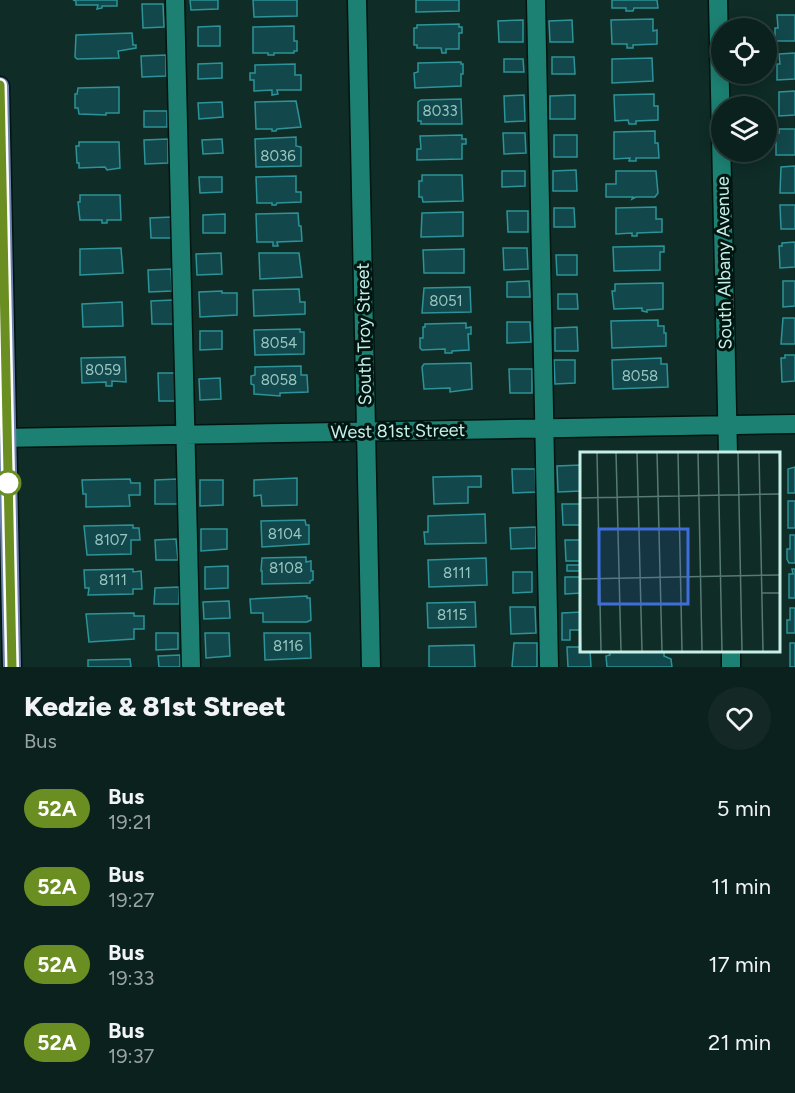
<!DOCTYPE html>
<html lang="en">
<head>
<meta charset="utf-8">
<style>
	body { margin:0; font-family:Figtree,sans-serif; background:#142926; color:#f1f3f6; height:100vh; display:flex; flex-direction:column; font-size:22px; white-space:nowrap }
	* { box-sizing:border-box; margin:0 }
	p { font-size:20px; color:#9aa3a4 }
	.icon { flex:none; width:33px; height:33px; fill:none; stroke:currentColor; stroke-width:2; stroke-linecap:round; stroke-linejoin:round }
	.map { position:relative; height:667px; overflow:hidden }
	.details { display:flex; flex-direction:column; background:#0b211d; flex:1 }
	.details>* { flex:none }
	.badge { padding:0 12px; border-radius:20px; font-size:21px; line-height:39px }
	.tools { position:absolute; left:711px; top:18px; display:grid; gap:12px }
	.tools a { display:grid; place-items:center; width:66px; height:66px; border-radius:50%; background:#0b211d; box-shadow:0 3px 15px #0003,0 0 0 2px #2b3e3b; font-size:30px }
	.map>.badge { position:absolute; translate:-50% -50%; box-shadow:0 0 0 3px #fff }
	.round { display:grid; place-items:center; flex:none; width:63px; height:63px; border-radius:32px; background:#142926 }
	.overview { display:flex; align-items:center; justify-content:space-between; height:102px; padding:0 24px }
	h1 { font-size:28px; font-weight:800; line-height:45px }
	ul { padding:0; list-style:none }
	li { display:flex; align-items:center; gap:18px; height:78px; padding:0 24px }
	li div { flex:1 }
	li b { display:block; font-size:22px }
	li em { font-style:normal }
	li .badge { min-width:66px; font-weight:700; text-align:center }
	.map>svg:first-child { display:block }
</style>
</head>
<body>
<div class="map">
<svg width="795" height="667" viewBox="0 0 795 667">
	<rect width="100%" height="100%" fill="#0f2c27"/>
	<!-- building -->
	<path fill="#12484b" stroke="#2d9398" stroke-width="1.5" d="M73,0H117V6H102V8L97,9L98,5H76V1Z
		M190,0H218V9L191,10Z
		M253,0H297V16L254,17Z
		M416,0H459V11L416,12Z
		M612,0H657L658,8H634L633,11H626V8H612Z
		M142,4H163L164,27L143,28Z
		M777,15H795V41H775V28H778Z
		M653,19V31L657,30V44L633,45V48H627V44H612L611,20Z
		M523,20V42H499L498,21Z
		M572,20L573,42H550L549,21Z
		M459,24V27H462V33H459V49H446V53H442L441,48H417V45H414V28H417V25Z
		M220,26V46H198V27Z
		M294,26V41H297V51H294V53H274V55H268V53H253V27Z
		M132,33L133,45H136V48L118,51L119,58L77,59L75,57L76,35Z
		M795,53V79L777,80V64H780L779,54Z
		M166,55V76L142,77L141,56Z
		M552,57H574L575,74H552Z
		M652,58L653,81L612,83V59Z
		M504,59H523L524,72H504Z
		M461,62V64H463V74H461V86L415,88L414,73L418,72V63Z
		M222,63V78L198,79V64Z
		M295,64V75H301V90H277L278,94L272,95V90L254,91V80H250V73H255V65Z
		M119,87V113H106V115L79,114L78,108H75V94H77L78,88Z
		M795,91V115L779,116V92Z
		M654,94V106H658V120L636,121V124H629L628,120L615,121L614,95Z
		M524,95L525,121L505,122L504,96Z
		M575,95V119H550V96Z
		M461,99L462,124H421V121H418V102L421,100Z
		M296,101L301,127L277,129L276,131H272V129H256L255,102Z
		M222,102L223,117L199,119L198,103Z
		M144,111H167V127H144Z
		M779,129H795V155H776V133H779Z
		M655,131V143H658L659,158H636V161H629L630,158L614,159V132Z
		M503,133H525L526,153L504,154Z
		M462,135V139H466V144H462V159L417,160V149H421L420,136Z
		M554,135H577V157H554Z
		M296,137V146L301,147V166L256,167L255,139Z
		M168,139V163L145,164L144,140Z
		M222,139L223,153L203,154L202,140Z
		M79,142H119L120,168L107,170L105,167L79,168V163H77L76,146H79Z
		M795,166V193H780L781,167Z
		M576,170L577,191H553V171Z
		M502,171H525V186L502,187Z
		M616,171H656L658,193L655,197H636L632,199L633,197H606V184H616Z
		M422,175H462L463,201L423,202L422,197H419V181H422Z
		M296,176V192H301V202L277,203L276,205H272V203H257L256,177Z
		M199,177H222V192L200,193Z
		M80,195H120L121,220H107V223H102V220H80L78,202H80Z
		M780,205H795V229H781Z
		M656,207V219H662V232L637,233V236H632V233L616,234V208Z
		M554,208H574L575,227H554Z
		M507,211H528V232H508Z
		M463,212V236L421,237L422,213Z
		M298,213L299,226H301L302,241L277,242L278,246H273V242H257L256,214Z
		M225,214V233H203V215Z
		M171,217L172,238H151L150,218Z
		M795,242V267L780,268L779,246H782V243Z
		M664,246V252H660V270L614,271L613,247Z
		M121,248L123,273L80,275V249Z
		M503,248H527L528,269L504,270Z
		M464,249V273H424L423,250Z
		M221,253L222,274L197,275L196,254Z
		M259,253H299L302,277L260,279Z
		M556,255H577V275H557Z
		M171,269L172,291L149,292L148,270Z
		M529,281L530,297H507V282Z
		M783,281H795V306L783,307Z
		M663,283V309L647,310V312L642,311V308L614,309L612,291H615V284Z
		M470,287L471,312L422,313L424,288Z
		M299,289L300,302H305V314L254,316L253,290Z
		M222,291V293H237V315L200,317L199,292Z
		M558,294H577L578,309H558Z
		M173,300L174,324H152L151,301Z
		M122,302L123,326L83,327L82,304Z
		M783,318H795V344H781Z
		M658,320V326H664V333H666V346L612,348L611,321Z
		M507,322H530L531,342L507,343Z
		M466,323V328L471,327V334H468L469,350L452,351V353H445V349L422,350L420,348V338H423V327H425V324Z
		M577,327L578,351H555V328Z
		M300,329V332H304V354L255,355L254,330Z
		M200,331H222V349L200,350Z
		M785,355H795V381L782,382L781,358H785Z
		M125,357L126,382L112,381V386H106V382L82,383L81,358Z
		M661,358V364H667L668,387L613,389L612,360Z
		M554,360H575V383L555,384Z
		M471,363L472,389L450,392V388L424,389L422,367L424,364Z
		M301,366V375H307L308,392L280,393V396L254,394V385L251,384V376L255,375V367Z
		M509,369H532V393H510Z
		M158,373H175L176,401H159Z
		M220,378L221,399L200,400L199,379Z
		M581,465V491L558,492L557,466Z
		M795,467V493H788V469Z
		M512,469H535L536,492L513,493Z
		M481,476V487H468V503L434,504L433,477Z
		M297,478V505L262,506L261,495L254,496V480Z
		M130,479L131,483H140V495H129L130,506L86,507V494H83L82,480Z
		M177,479L178,504H155V480Z
		M200,480H223V505L200,506Z
		M788,501H795V528H788Z
		M562,504H582V525H563Z
		M485,514L486,543L425,544L424,532H428V516Z
		M305,520L306,525H309V544L262,547L261,521Z
		M133,525V528H139L140,540H131V554L87,555L84,526Z
		M536,527V548L511,549L510,528Z
		M201,529H227V549L201,551Z
		M790,535H795V563H789L787,559V549H790Z
		M176,539L178,560H156L155,540Z
		M565,540H582V561H566Z
		M306,557V562L311,561V571H313V580L310,581V583L262,584V571H261L262,558Z
		M486,558L487,585L429,587L428,560Z
		M567,565H582V571H567Z
		M228,566V588L205,589V567Z
		M133,569V572L141,571L142,589H133V594L88,595L89,588H85L84,570Z
		M792,569H795V598H789V574H793Z
		M513,572H532V592L513,593Z
		M565,577H582V593L565,594Z
		M179,587V604H154L155,588Z
		M307,596V598H310L311,620L307,622H263V613H251L250,599Z
		M229,601L230,618L204,619L203,602Z
		M475,602L476,627L428,628L427,603Z
		M510,607H535L536,633L511,634Z
		M790,608H795V633H787V620H790Z
		M582,612V630H570V640H562V613Z
		M134,613V616H144V629H134V639L89,642L86,614Z
		M156,633H178V649L156,650Z
		M205,633H229L230,656L206,658Z
		M264,633H310L311,658L265,660Z
		M514,643H537V667H512Z
		M790,643H795V667H790Z
		M474,645L475,667H429V646Z
		M567,647H582V650H590L591,667H568Z
		M617,650H664V656L671,659L672,667H607L606,656L610,655L609,651Z
		M180,655V667H159L158,656Z
		M130,659L131,667H88V660Z"/>
	<g fill="none" stroke-linecap="round" stroke-linejoin="round">
		<defs>
			<path id="minor" d="M175,0L191,667
				M357,0L371,667
				M536,0L549,667
				M718,0L728,454
				M0,438L795,424
				M731,650V667"/>
			<path id="major" d="M0,86L12,667"/>
		</defs>
		<!-- minor casing -->
		<use href="#minor" stroke="#001410" stroke-width="21"/>
		<!-- major casing -->
		<use href="#major" stroke="#001410" stroke-width="21"/>
		<!-- minor -->
		<use href="#minor" stroke="#1c8172" stroke-width="18"/>
		<!-- major -->
		<use href="#major" stroke="#6d83af" stroke-width="18"/>
	</g>
	<g fill="none" stroke-linecap="round" stroke-linejoin="round">
		<defs>
			<path id="line" d="M0,85L12,667"/>
		</defs>
		<!-- line casing -->
		<use href="#line" stroke="#fff" stroke-width="14"/>
		<!-- line -->
		<use href="#line" stroke="#6b8e23" stroke-width="9"/>
	</g>
	<!-- markers -->
	<circle fill="#fff" stroke="#6b8e23" stroke-width="3" cx="8" cy="483" r="12"/>
	<g text-anchor="middle" stroke-width="6" stroke-linejoin="round" paint-order="stroke">
		<!-- number labels -->
		<g font-size="15" fill="#99c6c0">
			<text x="440" y="116">8033</text>
			<text x="278" y="161">8036</text>
			<text x="446" y="306">8051</text>
			<text x="279" y="348">8054</text>
			<text x="103" y="375">8059</text>
			<text x="640" y="381">8058</text>
			<text x="279" y="385">8058</text>
			<text x="285" y="539">8104</text>
			<text x="111" y="545">8107</text>
			<text x="286" y="573">8108</text>
			<text x="457" y="578">8111</text>
			<text x="113" y="585">8111</text>
			<text x="452" y="620">8115</text>
			<text x="288" y="651">8116</text>
		</g>
		<!-- street labels -->
		<g font-size="18" fill="#c6f0e7" stroke="#001410">
			<text transform="translate(724 263) rotate(-91)" y="6">South Albany Avenue</text>
			<text transform="translate(364 334) rotate(-91)" y="6">South Troy Street</text>
			<text transform="translate(398 431) rotate(-1)" y="6">West 81st Street</text>
		</g>
	</g>
	<!-- overview -->
	<g transform="translate(580 452)">
		<rect width="200" height="200" fill="#0f2c27"/>
		<path fill="none" stroke="#587a74" stroke-width="1.5" d="M17,0L21,199M36,0L41,199M57,0L62,199M77,0L82,199M98,0L102,199M118,0L122,199M138,0L142,199M158,0L162,199M179,0L183,199M199,0L200,20M0,46L200,42M0,127L200,123M182,141H200M0,167L1,199"/>
		<path fill="#3f6edb" fill-opacity="0.15" stroke="#3f6edb" stroke-width="3" d="M19,77H108V152H19Z"/>
		<rect width="200" height="200" fill="none" stroke="#c6f0e7" stroke-width="3"/>
	</g>
</svg>
<div class="tools">
<a><svg class="icon" aria-label="locate" viewBox="0 0 24 24"><circle cx="12" cy="12" r="6"/><path d="M12 2v4M12 18v4M2 12h4M18 12h4"/></svg></a>
<a><svg class="icon" aria-label="layers" viewBox="0 0 24 24"><path d="M12 4l9 5-9 5-9-5zM3 14l9 5 9-5"/></svg></a>
</div>
</div>
<section class="details">
<div class="overview"><div><h1>Kedzie &amp; 81st Street</h1><p>Bus</p></div><a class="round"><svg class="icon" aria-label="heart" viewBox="0 0 24 24"><path d="M12 20l-8-8c-3-5 5-10 8-4 3-6 11-1 8 4z"/></svg></a></div>
<ul>
<li><span class="badge" style="background:#6b8e23;color:#fff">52A</span><div><b>Bus</b><p>19:21</p></div><em>5 min</em></li>
<li><span class="badge" style="background:#6b8e23;color:#fff">52A</span><div><b>Bus</b><p>19:27</p></div><em>11 min</em></li>
<li><span class="badge" style="background:#6b8e23;color:#fff">52A</span><div><b>Bus</b><p>19:33</p></div><em>17 min</em></li>
<li><span class="badge" style="background:#6b8e23;color:#fff">52A</span><div><b>Bus</b><p>19:37</p></div><em>21 min</em></li>
</ul>
</section>
</body>
</html>
